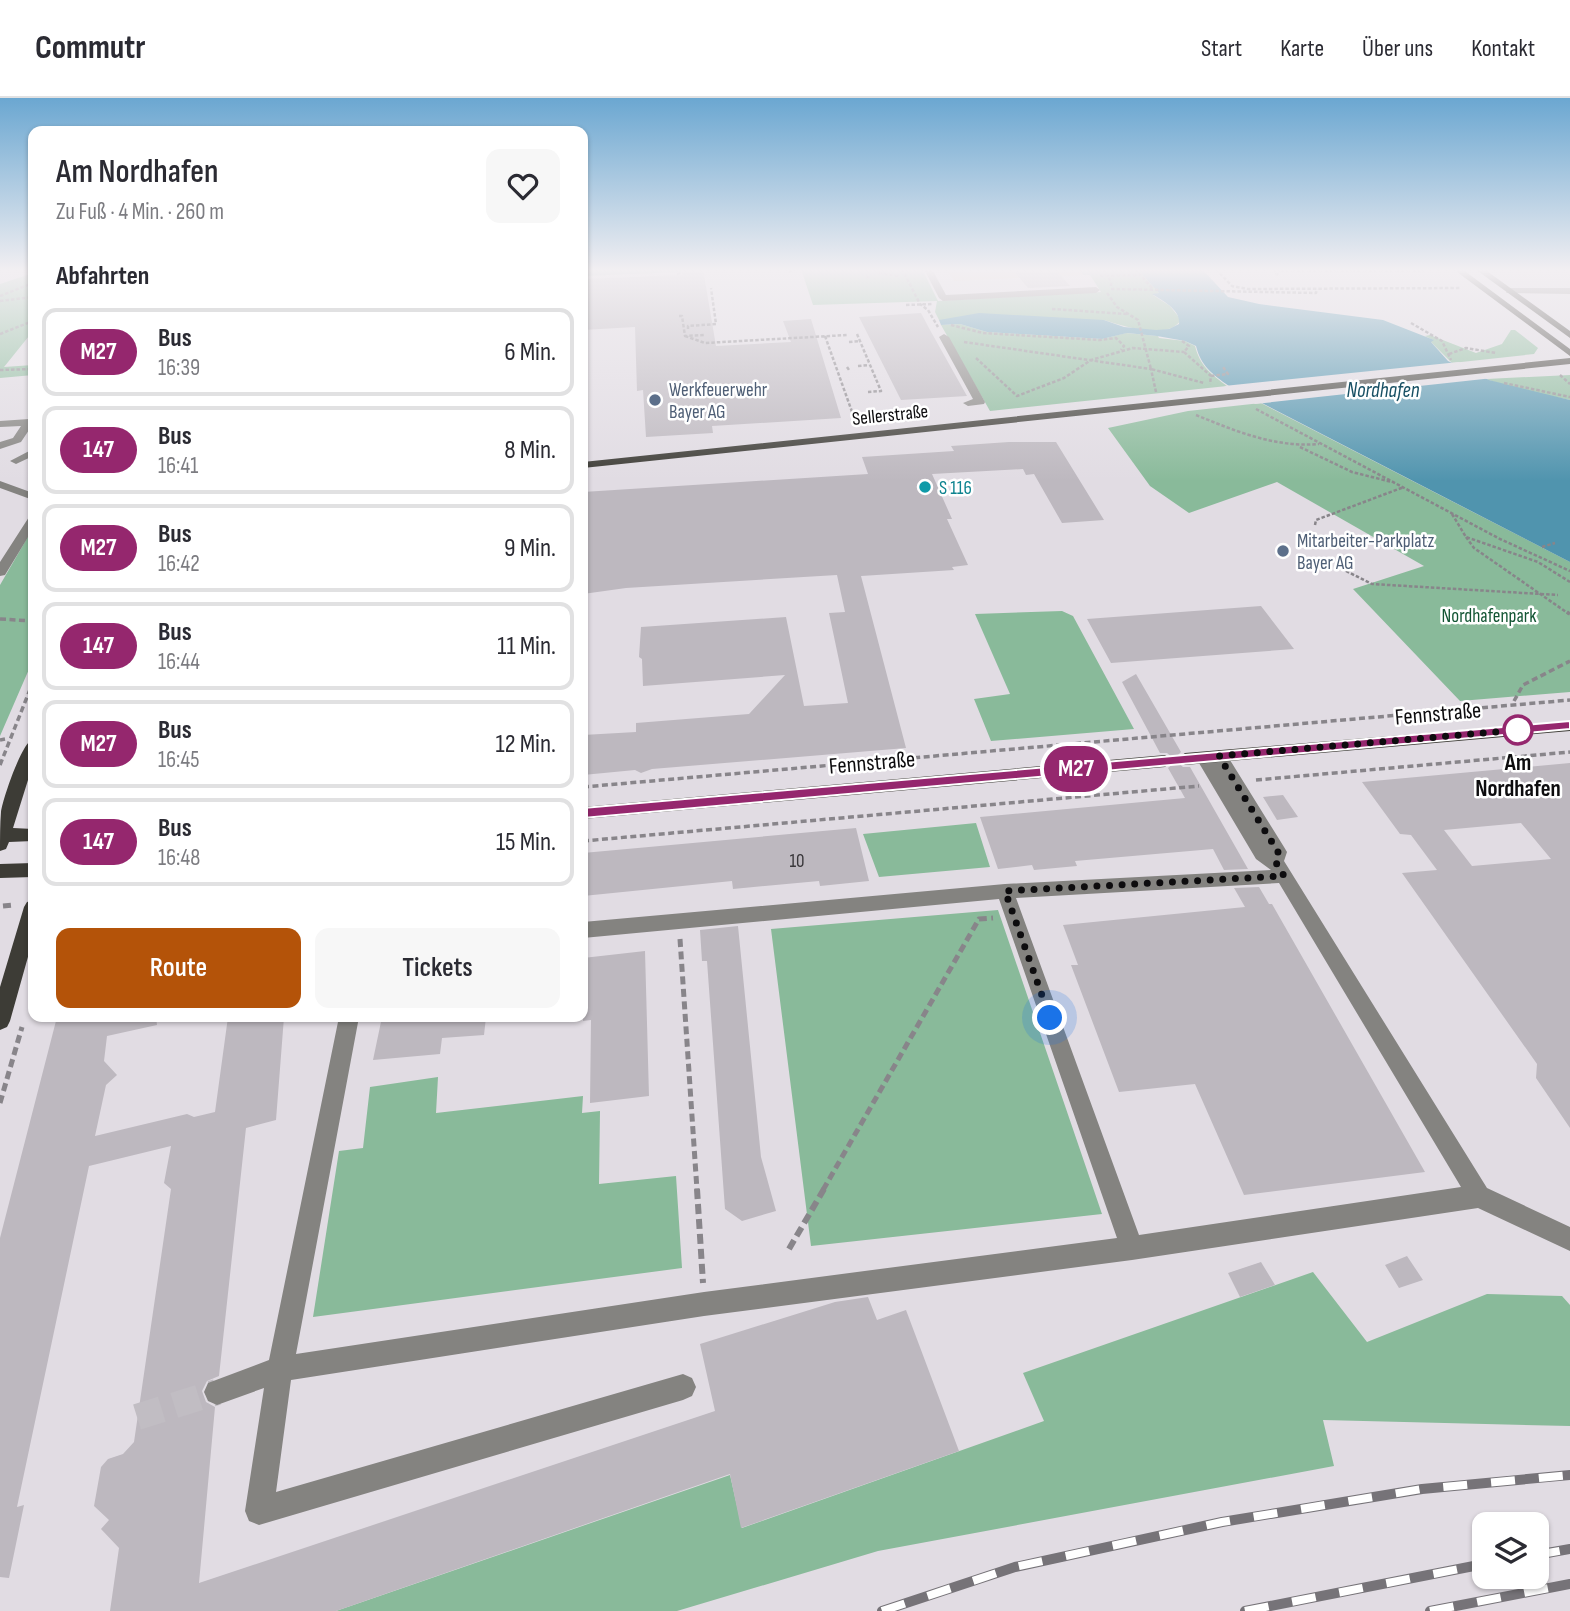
<!DOCTYPE html>
<html lang="de">
<head>
<meta charset="utf-8">
<style>
	body { margin:0; font-family:"Sofia Sans Condensed",sans-serif; background:#f7f7f7; color:#2b2b33; height:100vh; display:flex; flex-direction:column; font-size:26px; white-space:nowrap }
	* { box-sizing:border-box; margin:0 }
	p { font-size:23px; color:#7c7c81 }
	.icon { flex:none; width:38px; height:38px; fill:none; stroke:currentColor; stroke-width:2; stroke-linecap:round; stroke-linejoin:round }
	.map { position:relative; flex:1; overflow:hidden }
	.panel { position:absolute; left:28px; top:28px; width:560px; height:896px; display:flex; flex-direction:column; background:#fff; border-radius:14px; box-shadow:0 2px 5px #0004 }
	.panel>* { flex:none }
	.badge { padding:0 14px; border-radius:23px; font-size:24px; line-height:46px }
	.buttons { position:absolute; left:1472px; top:1414px; display:grid; gap:14px }
	.buttons a { display:grid; place-items:center; width:77px; height:77px; border-radius:14px; background:#fff; box-shadow:0 2px 5px #0004; font-size:35px }
	.you { position:absolute; width:35px; height:35px; margin:-18px; border:5px solid #fff; border-radius:50%; background:#1a73e8; box-shadow:0 0 0 10px #1a73e833 }
	.map>.badge { position:absolute; translate:-50% -50%; box-shadow:0 0 0 4px #fff }
	h2 { padding:0 28px; font-size:26px; line-height:63px }
	.round { display:grid; place-items:center; flex:none; width:74px; height:74px; border-radius:14px; background:#f7f7f7 }
	.head { display:flex; align-items:center; justify-content:space-between; height:119px; padding:0 28px }
	h1 { font-size:33px; font-weight:600; line-height:52px }
	.action { display:flex; gap:14px; margin-top:auto; padding:14px 28px }
	.action a { flex:1; height:80px; border-radius:14px; background:#b45309; color:#fff; font-size:28px; font-weight:600; line-height:80px; text-align:center }
	.action a+a { background:#f7f7f7; color:#2b2b33 }
	ul { padding:0; list-style:none }
	li { display:flex; align-items:center; gap:21px; height:88px; margin:0 14px 10px; padding:0 14px; border:4px solid #e1e1e2; border-radius:14px }
	li div { flex:1 }
	li b { display:block; font-size:26px }
	li em { font-style:normal }
	li .badge { min-width:77px; font-weight:700; text-align:center }
	header { display:flex; align-items:center; gap:42px; box-sizing:border-box; height:98px; padding:0 35px; background:#fff; border-bottom:2px solid #e1e1e2 }
	header strong { font-size:33px }
	nav { display:flex; gap:38px; margin-inline-start:auto; font-size:24px }
	.map>svg:first-child { display:block }
</style>
</head>
<body>
<header>
<strong>Commutr</strong>
<nav><a>Start</a><a>Karte</a><a>Über uns</a><a>Kontakt</a></nav>
</header>
<div class="map">
<svg width="1570" height="1513" viewBox="0 0 1570 1513">
	<rect width="100%" height="100%" fill="#e1dce3"/>
	<!-- education -->
	<path fill="#e3d1c0" d="M947,171H1079L1083,177L954,183Z"/>
	<!-- green -->
	<path fill="#89ba9a" d="M583,171H681V174L583,178Z
		M801,171H922L938,203L1101,194L1090,177H1083L1079,171H1137L1159,195L1153,197L1170,208L1181,222C1167,243 1123,228 1104,222H939L935,214L937,203L813,207Z
		M33,175V233L4,269L33,267V277L0,280V186Z
		M960,226L987,234L1102,241L1126,235L1158,238L1159,240L1185,243L1195,248C1200,268 1211,276 1227,288L990,313L941,227Z
		M1511,232H1515L1538,250L1534,256L1452,265L1430,243L1433,242L1425,238L1430,237L1476,255L1502,246Z
		M1570,277V302L1512,290L1486,281Z
		M1261,305L1570,464V594L1460,603L1353,491L1424,468L1277,384L1189,415L1150,388L1108,330L1188,313Z
		M33,430V562L0,638V487Z
		M1062,513L1073,518L1134,631L991,643L974,601L1010,596L975,516Z
		M976,725L990,769L879,779L863,736Z
		M998,812L1102,1116L811,1148L771,831Z
		M438,979L436,1015L583,998L582,1015L600,1013L599,1086L676,1078L682,1170L313,1219L339,1053L363,1050L370,989Z
		M1313,1174L1367,1244L1487,1196L1562,1198L1570,1207V1328L1323,1322L1334,1368L878,1453L677,1513H336L730,1377L742,1430L1044,1323L1023,1275Z"/>
	<!-- water -->
	<path fill="#5094ae" d="M1137,171H1202L1228,199L1259,206L1383,222L1434,242L1431,244L1448,263L1489,282L1570,302V464L1229,288C1212,276 1201,268 1196,248L1185,243L1157,238L1127,235L1102,241L987,234L960,226L941,227L939,222L979,215L1104,222L1124,229L1156,232L1169,231L1179,226C1181,212 1163,203 1152,196L1159,195Z"/>
	<!-- pier -->
	<path fill="#e1dce3" d="M1459,264L1493,280L1255,306L1224,288Z"/>
	<!-- building -->
	<path fill="#bdb8bf" fill-rule="evenodd" d="M681,171H703L716,248L791,244L783,223L811,221L841,320L712,328L713,335L646,339L643,292L637,293L635,229L583,232V181L682,177Z
		M1012,171H1055L1070,188L1028,190Z
		M921,215L930,232L967,298L901,302L859,219Z
		M1009,344H1056L1104,422L1062,425L1034,376L1026,377L1023,371L932,376L952,421H947L968,467L952,469L954,472L861,478L906,650L652,671L641,675L635,672L583,677V637L636,634V625L749,616L785,577L643,588L642,561L639,559L641,529L786,519L804,608L848,605L829,515L845,514L837,477L626,490L583,496V394L868,376L862,359L954,353L951,348Z
		M1261,508L1294,551L1111,565L1087,521Z
		M1136,576L1181,654L1174,661L1167,655H1160L1122,584Z
		M1176,663L1183,669H1190L1248,771L1224,772L1213,751L1075,763L1077,768L1034,772L1032,767L998,771L980,719L1185,700L1168,670Z
		M1570,665V1030L1536,980L1537,966L1402,775L1437,772L1411,737L1400,736L1362,684ZM1521,725L1551,761L1472,768L1444,732Z
		M1283,697L1298,719L1277,722L1263,699Z
		M856,730L869,783L820,788L819,783L733,791L732,783L583,798V755Z
		M1259,789L1269,806H1272L1425,1074L1244,1097L1195,986L1119,994L1071,867H1078L1063,827L1245,809L1234,790Z
		M738,828L761,1059L776,1113L742,1123L725,1111L707,863H702L700,832Z
		M645,853L649,998L590,1005L591,922L583,923V860Z
		M57,919H156L157,927L107,938L104,963L117,977L106,987L95,1038L187,1016L194,1019L215,1014L228,919H284L276,1022L246,1030L219,1278L207,1283L202,1293L206,1304L215,1309L199,1485L715,1313L700,1246L835,1204L868,1199L877,1222L906,1212L959,1353L741,1430L730,1376L336,1513H110L119,1450L101,1431L109,1422L94,1408L101,1369L108,1361L123,1356L134,1344L171,1091L164,1085L171,1048L89,1068L17,1409L24,1407L9,1480L0,1479V1140Z
		M382,919H486L484,937L442,940L440,956L373,962Z
		M1407,1158L1423,1182L1399,1190L1385,1167Z
		M1261,1164L1275,1187L1240,1199L1228,1175Z"/>
	<g fill="none" stroke-linecap="round" stroke-linejoin="round">
		<!-- minor-tunnel -->
		<path stroke="#c1bdc3" stroke-width="26" stroke-dasharray="26 13" stroke-linecap="butt" d="M137,1319L217,1294"/>
		<!-- path-far3 -->
		<path stroke="#88858a" stroke-width="2.5" stroke-dasharray="3.5 2" stroke-linecap="butt" d="M875,171L878,175L899,178
			M902,171L920,206L928,212L938,229
			M1102,171L1111,183V188
			M1135,171L1152,190
			M1216,171L1232,188L1248,191L1461,190
			M1278,171L1280,173H1274L1278,177
			M676,172H681
			M1280,173H1425
			M677,176L681,175
			M1100,178L1140,177
			M866,179H871
			M1111,191L1316,195L1317,191
			M1107,195L1117,209L1138,222L1151,271L1204,285
			M0,198L33,185
			M0,203L33,199
			M906,207L932,206
			M1052,211L1127,216
			M679,218H682L685,238L704,237
			M1411,225L1442,243L1451,262
			M951,227L983,235L1100,242L1116,240L1124,248L1121,252
			M688,231V228L716,226L711,190
			M0,236L33,223
			M586,236V245
			M857,236L881,293L868,294
			M685,238L705,245L847,237
			M825,238L856,325
			M1182,243L1189,248L1184,254L1211,278L1210,286
			M849,244L860,243
			M964,244L1151,271L1156,294
			M1449,256L1466,250L1496,255
			M976,260L1017,298L1064,280L1091,262L1133,250L1184,254
			M858,268L869,267
			M847,269L849,272
			M0,272L33,271
			M1560,277L1570,286
			M1211,278L1228,276L1223,269
			M1504,285L1570,299
			M1256,311L1500,441L1570,473
			M1196,317C1235,333 1276,350 1319,346
			M1300,349L1352,374L1392,384
			M1452,416L1466,439L1538,464L1570,484
			M1315,427L1316,422L1404,389
			M1466,439L1474,450L1569,516
			M1542,449L1555,445
			M1346,473L1372,486L1558,497"/>
		<!-- path-far2 -->
		<path stroke="#88858a" stroke-width="3.5" stroke-dasharray="6 3.5" stroke-linecap="butt" d="M1567,514L1570,516
			M0,521L33,523
			M1514,603L1523,587L1570,563
			M0,642L5,641
			M0,667L33,584
			M1256,682L1570,654
			M583,689L1570,602
			M583,743L1199,688"/>
		<!-- path-far1 -->
		<path stroke="#88858a" stroke-width="5" stroke-dasharray="8 4.5" stroke-linecap="butt" d="M3,808L13,807
			M680,841L697,1092
			M0,1005L22,929
			M823,1092L979,821L993,820"/>
		<!-- path -->
		<path stroke="#88858a" stroke-width="6" stroke-dasharray="10 5" stroke-linecap="butt" d="M697,1091L703,1185
			M789,1151L824,1091"/>
		<!-- minor -->
		<path fill="#848380" fill-rule="evenodd" d="M788,171H796V173L789,175Z
			M924,171H932L946,197L1096,189L1100,192L1096,195L943,203L939,200Z
			M1509,190H1570V196L1506,195Z
			M944,236L949,239L985,304L984,306L968,308L963,305L973,301L939,239Z
			M29,321L33,322V326L21,344L0,351V344L13,340L21,328L0,329V323Z
			M33,351V358L16,366L10,363Z
			M0,383L33,395V402L0,390Z
			M33,418V431L5,477L0,478V464L29,419Z
			M1219,652L1225,654L1284,749L1287,754L1284,763L1487,1090L1570,1129V1153L1478,1110L1132,1162L704,1218L291,1282L276,1394L683,1276L692,1280L696,1289L692,1298L683,1302L259,1427L249,1423L245,1413L264,1290L217,1307L208,1303L204,1294L208,1285L269,1262L339,919H359L296,1256L704,1194L1117,1140L999,801L583,840V824L1005,786L1271,772L1256,761L1196,660L1204,654L1210,656L1216,667L1211,658ZM1279,785L1461,1089L1139,1137L1016,800Z"/>
		<!-- major -->
		<path fill="#3d3c36" fill-rule="evenodd" d="M1453,171H1462L1570,251V258Z
			M1475,171H1484L1570,233V240Z
			M1570,260V266L583,370V364Z
			M1570,623V633L1185,667L1177,661L1185,655Z
			M33,641V666L13,730L33,731V743L9,744L6,751L0,753C0,740 0,726 1,714C3,700 22,644 33,641Z
			M1165,657L1173,663L1165,669L583,721V709Z
			M33,765V779L0,780V766Z
			M33,802V841L10,923L7,929L0,932V889L24,809L27,804Z"/>
		<defs>
			<path id="rail" d="M1536,1457L1570,1451
				M882,1513L1015,1469L1222,1424L1422,1391L1570,1377
				M1245,1513L1484,1466
				M1430,1513L1570,1486"/>
		</defs>
		<!-- rail casing -->
		<use href="#rail" stroke="#767378" stroke-width="10"/>
		<!-- rail -->
		<use href="#rail" stroke="#fff" stroke-width="8" stroke-dasharray="24" stroke-linecap="butt"/>
	</g>
	<!-- sky -->
	<linearGradient id="sky" x2="0" y2="1"><stop stop-color="#6ba7d1"/><stop offset="0.45" stop-color="#f2eff2"/><stop offset="1" stop-color="#f2eff2" stop-opacity="0"/></linearGradient>
	<rect width="1570" height="383" fill="url(#sky)"/>
	<!-- line -->
	<path fill="#95276e" stroke="#fff" stroke-width="2" d="M1570,623V631L583,720L576,715L583,710Z"/>
	<g fill="none" stroke-linecap="round" stroke-linejoin="round">
		<!-- walk -->
		<path stroke="#0d0c0e" stroke-width="7" stroke-dasharray="0 12.6" d="M1050,920L1005,793L1284,778L1275,763L1278,754L1219,658L1518,632"/>
	</g>
	<!-- markers -->
	<g fill="#5c6f8a" stroke="#fff" stroke-width="2.5">
		<circle cx="655" cy="302" r="7"/>
		<circle cx="1283" cy="453" r="7"/>
	</g>
	<circle fill="#0f9aa8" stroke="#fff" stroke-width="2.5" cx="925" cy="389" r="7"/>
	<circle fill="#fff" stroke="#95276e" stroke-width="3.5" cx="1518" cy="632" r="14"/>
	<g text-anchor="middle" stroke-width="5" stroke-linejoin="round" paint-order="stroke">
		<!-- far-service labels -->
		<g font-size="19" fill="#4e5e75" stroke="#fff" text-anchor="start">
			<text x="669" y="298">Werkfeuerwehr<tspan x="669" dy="22">Bayer AG</tspan></text>
			<text x="1297" y="449">Mitarbeiter-Parkplatz<tspan x="1297" dy="22">Bayer AG</tspan></text>
		</g>
		<!-- far-street labels -->
		<g font-size="19" fill="#0d0c0e" stroke="#fff">
			<text transform="translate(890 316) rotate(-6)" y="7">Sellerstraße</text>
		</g>
		<!-- far-culture labels -->
		<g font-size="19" fill="#0d838f" stroke="#fff" text-anchor="start">
			<text x="939" y="396">S 116</text>
		</g>
		<!-- far-park labels -->
		<g font-size="19" fill="#125533" stroke="#fff">
			<text x="1489" y="524">Nordhafenpark</text>
		</g>
		<!-- number labels -->
		<g font-size="19" fill="#39373a">
			<text x="797" y="769">10</text>
		</g>
		<!-- far-water labels -->
		<g font-size="21" font-style="italic" fill="#185064" stroke="#fff">
			<text x="1383" y="299">Nordhafen</text>
		</g>
		<!-- street labels -->
		<g font-size="23" fill="#0d0c0e" stroke="#fff">
			<text transform="translate(1438 615) rotate(-5)" y="8">Fennstraße</text>
			<text transform="translate(872 664) rotate(-5)" y="8">Fennstraße</text>
		</g>
		<!-- stop labels -->
		<g font-size="23" font-weight="bold" fill="#0d0c0e" stroke="#fff">
			<text x="1518" y="672">Am<tspan x="1518" dy="26">Nordhafen</tspan></text>
		</g>
	</g>
</svg>
<div class="buttons">
<a><svg class="icon" aria-label="layers" viewBox="0 0 24 24"><path d="M12 4l9 5-9 5-9-5zM3 14l9 5 9-5"/></svg></a>
</div>
<div class="you" style="left:1050px;top:920px"></div>
<b class="badge" style="left:1076px;top:671px;background:#95276e;color:#fff">M27</b>
<section class="panel">
<div class="head"><div><h1>Am Nordhafen</h1><p>Zu Fuß · 4 Min. · 260 m</p></div><a class="round"><svg class="icon" aria-label="heart" viewBox="0 0 24 24"><path d="M12 20l-8-8c-3-5 5-10 8-4 3-6 11-1 8 4z"/></svg></a></div>
<h2>Abfahrten</h2>
<ul>
<li><span class="badge" style="background:#95276e;color:#fff">M27</span><div><b>Bus</b><p>16:39</p></div><em>6 Min.</em></li>
<li><span class="badge" style="background:#95276e;color:#fff">147</span><div><b>Bus</b><p>16:41</p></div><em>8 Min.</em></li>
<li><span class="badge" style="background:#95276e;color:#fff">M27</span><div><b>Bus</b><p>16:42</p></div><em>9 Min.</em></li>
<li><span class="badge" style="background:#95276e;color:#fff">147</span><div><b>Bus</b><p>16:44</p></div><em>11 Min.</em></li>
<li><span class="badge" style="background:#95276e;color:#fff">M27</span><div><b>Bus</b><p>16:45</p></div><em>12 Min.</em></li>
<li><span class="badge" style="background:#95276e;color:#fff">147</span><div><b>Bus</b><p>16:48</p></div><em>15 Min.</em></li>
</ul>
<div class="action"><a>Route</a><a>Tickets</a></div>
</section>
</div>
</body>
</html>
